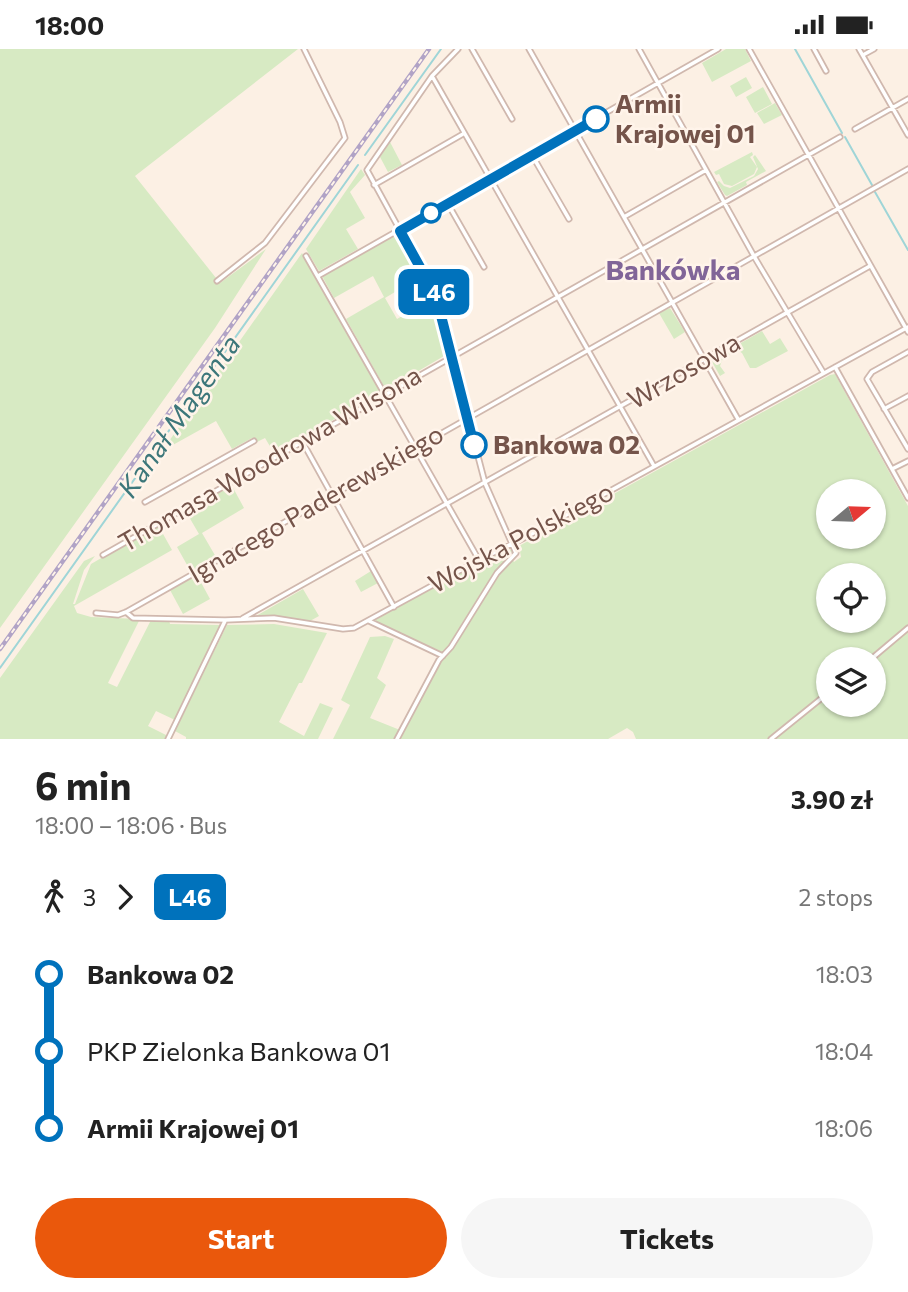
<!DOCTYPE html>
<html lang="en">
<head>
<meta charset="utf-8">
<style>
	body { margin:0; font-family:Commissioner,sans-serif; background:#f6f6f6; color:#222; height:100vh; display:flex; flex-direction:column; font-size:26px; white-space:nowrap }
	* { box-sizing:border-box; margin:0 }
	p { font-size:23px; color:#767676 }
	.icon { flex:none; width:38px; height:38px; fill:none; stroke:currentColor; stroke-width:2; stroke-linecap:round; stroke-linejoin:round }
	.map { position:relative; height:690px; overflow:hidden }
	.sheet { display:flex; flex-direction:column; background:#fff; flex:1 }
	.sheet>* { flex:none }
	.badge { padding:0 14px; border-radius:10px; font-size:24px; line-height:46px }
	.needle { width:46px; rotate:71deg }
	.fabs { position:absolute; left:816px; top:430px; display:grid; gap:14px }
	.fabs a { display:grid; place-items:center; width:70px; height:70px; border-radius:50%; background:#fff; box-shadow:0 2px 5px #0004; font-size:35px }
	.map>.badge { position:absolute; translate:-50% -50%; box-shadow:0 0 0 4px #fff }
	.legs { display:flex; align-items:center; gap:10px; height:77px; padding:0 35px; font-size:23px }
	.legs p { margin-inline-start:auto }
	.summary { display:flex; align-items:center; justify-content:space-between; height:119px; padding:0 35px }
	h1 { font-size:38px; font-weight:700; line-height:52px }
	.primary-button { display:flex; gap:14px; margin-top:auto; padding:14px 35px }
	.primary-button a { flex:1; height:80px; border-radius:42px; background:#ea580c; color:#fff; font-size:28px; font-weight:700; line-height:80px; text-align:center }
	.primary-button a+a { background:#f6f6f6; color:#222 }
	ul { padding:0 35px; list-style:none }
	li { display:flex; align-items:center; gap:24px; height:77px; font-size:26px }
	li i { display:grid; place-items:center; width:10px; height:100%; margin:0 9px; background:currentColor }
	li i::after { content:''; width:18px; height:18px; margin:-9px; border:5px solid; border-radius:50%; background:#fff }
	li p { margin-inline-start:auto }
	li:first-child i { background:linear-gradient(#0000 50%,currentColor 0) }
	li:last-child i { background:linear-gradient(currentColor 50%,#0000 0) }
	.status { display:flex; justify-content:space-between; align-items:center; height:49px; padding:0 35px; background:#fff; direction:ltr }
	.status svg { height:19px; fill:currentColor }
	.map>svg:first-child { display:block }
</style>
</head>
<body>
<div class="status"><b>18:00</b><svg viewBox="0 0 49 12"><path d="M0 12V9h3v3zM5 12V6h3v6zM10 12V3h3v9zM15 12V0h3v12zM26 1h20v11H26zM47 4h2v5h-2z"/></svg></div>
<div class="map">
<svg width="908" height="690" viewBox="0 0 908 690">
	<rect width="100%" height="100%" fill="#fcf0e4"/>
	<!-- green -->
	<path fill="#d7eac3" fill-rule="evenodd" d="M0,0H298L135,127L220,234L266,200L215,279L0,579Z
		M726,0H745L751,12L712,33L702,14Z
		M746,28L752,39L736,48L730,37Z
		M763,38L772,55L755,64L746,48Z
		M775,54L782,66L764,75L757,64Z
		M390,93L402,116L388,123L380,108Z
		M752,103L753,106L750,108L757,118L754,125L732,137L724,135L719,125L716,126L714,123Z
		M755,106L766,122L746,133L747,136L727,147L725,146L717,133L719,132L724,137L730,139L754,127L758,120L753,108Z
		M361,120L365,126L350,143L365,169L346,180L358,200L319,222L306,200Z
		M397,185L420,228L385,249L397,270L432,250L446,303L444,307L386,341L346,270L384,248L373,227L334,249L322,227Z
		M302,204L381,344L274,404L265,389L255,394L252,389L232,400L216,372L162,402Z
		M670,259L685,283L674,290L659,264Z
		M762,282L770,295L780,289L788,302L756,319H750L742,304L737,301L723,309L720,317L725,324L720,327L711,311Z
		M835,325L908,457V690H636L633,683L627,679L608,690H400L442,609L438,601L377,575L375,570L508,499L512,502L511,507L514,513L521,508L519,497L830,326ZM828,443H873V488H828ZM828,527H873V572H828ZM828,611H873V656H828Z
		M231,435L244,459L202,484L216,508L191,523L177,498L199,485L185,461Z
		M158,476L172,501L74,557L77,564L91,568L140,570L108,634L117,638L151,571H169L170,575L219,576L221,579L175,671L156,662L148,677L168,687L167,690H0V629L84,512L95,507L84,521L73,555H75L91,515Z
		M371,522L378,534L361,543L355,532Z
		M197,526L210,550L183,565L170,541Z
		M303,540L319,567L310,572L256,567Z
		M274,575L327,584L302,634H299L279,673L304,687L320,654L333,659L318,690H186V688L175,682L227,576Z
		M385,587L394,590L377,629L386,636L370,669L400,681L395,690H333L350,656L341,651L370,588Z"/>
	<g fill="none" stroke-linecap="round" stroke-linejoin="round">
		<!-- stream -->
		<path stroke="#9fd5d7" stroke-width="2" d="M795,0L842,84
			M845,88L872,136
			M365,106L441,0
			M875,143L908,201
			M0,619L358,116"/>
		<defs>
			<path id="minor" d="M472,0L512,70
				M529,0L738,370
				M639,0L755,209L823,323
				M749,0L908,283
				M814,0L826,22
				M859,0L908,86
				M863,6L874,0
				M432,27L654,417
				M855,80L908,50
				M532,106L569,170
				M374,136L463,85
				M448,155L484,218
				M624,168L706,121
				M306,207L479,511
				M318,227L718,0
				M217,232L265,194L345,89L340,73L304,0
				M908,303L872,323L867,330L908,400
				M835,318L908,449
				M884,360L908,347
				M302,392L394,558
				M892,420L908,412
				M145,453L254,392
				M103,506L840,88
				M126,563L133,569L225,571L274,569L343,580L354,579L479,511L528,487L908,278
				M96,564L118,566L126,563L908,120
				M243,569L870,217
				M369,572L443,607
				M870,611L908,579
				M168,690L225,572
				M397,690L439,611L451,598L497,524L516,504L485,434L436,247L367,121L432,27L458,0
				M771,690L828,644"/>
		</defs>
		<!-- minor casing -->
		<use href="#minor" stroke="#d0b8ae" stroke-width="7"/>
		<!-- minor -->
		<use href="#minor" stroke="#fff" stroke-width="3.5"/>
		<defs>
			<path id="rail" d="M0,600L429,0"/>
		</defs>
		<!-- rail casing -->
		<use href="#rail" stroke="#b1a3c6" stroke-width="4.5"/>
		<!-- rail -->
		<use href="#rail" stroke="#fff4ea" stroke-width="2" stroke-dasharray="5" stroke-linecap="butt"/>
	</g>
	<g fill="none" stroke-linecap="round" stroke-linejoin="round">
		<defs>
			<path id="line-1" d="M474,396L436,247L400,182L596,70"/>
		</defs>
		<!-- line-1 casing -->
		<use href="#line-1" stroke="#fff" stroke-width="16"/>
		<!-- line-1 -->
		<use href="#line-1" stroke="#0072bc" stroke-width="10"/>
	</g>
	<!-- markers -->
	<g fill="#fff" stroke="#0072bc" stroke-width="3.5">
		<circle cx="596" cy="70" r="12"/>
		<circle cx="431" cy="164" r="9"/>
		<circle cx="474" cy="396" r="12"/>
	</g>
	<g text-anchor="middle" stroke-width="5" stroke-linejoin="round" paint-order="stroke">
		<!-- stop labels -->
		<g font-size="26" font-weight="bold" fill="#75544a" stroke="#fff4ea" text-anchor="start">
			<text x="615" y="64">Armii<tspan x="615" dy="30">Krajowej 01</tspan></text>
			<text x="493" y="405">Bankowa 02</text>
		</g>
		<!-- street labels -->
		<g font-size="26" fill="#75544a" stroke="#fff4ea">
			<text transform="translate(684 322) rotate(-30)" y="9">Wrzosowa</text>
			<text transform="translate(270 410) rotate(-30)" y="9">Thomasa Woodrowa Wilsona</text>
			<text transform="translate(316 455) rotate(-30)" y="9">Ignacego Paderewskiego</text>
			<text transform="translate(521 489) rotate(-28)" y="9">Wojska Polskiego</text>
		</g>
		<!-- neighbourhood labels -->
		<g font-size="28" font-weight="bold" fill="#816598" stroke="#fff4ea">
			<text x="673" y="231">Bankówka</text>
		</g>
		<!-- water labels -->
		<g font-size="28" font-style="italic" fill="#3d777a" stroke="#fff4ea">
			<text transform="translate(179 367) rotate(-55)" y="10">Kanał Magenta</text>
		</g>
	</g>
</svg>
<div class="fabs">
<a><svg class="needle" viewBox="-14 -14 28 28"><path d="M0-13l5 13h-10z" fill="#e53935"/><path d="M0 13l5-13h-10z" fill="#767676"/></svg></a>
<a><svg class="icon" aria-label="locate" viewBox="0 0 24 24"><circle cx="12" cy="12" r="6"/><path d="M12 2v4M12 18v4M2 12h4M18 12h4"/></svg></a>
<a><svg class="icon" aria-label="layers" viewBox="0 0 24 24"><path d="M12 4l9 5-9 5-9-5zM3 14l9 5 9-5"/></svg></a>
</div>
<b class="badge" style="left:434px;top:243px;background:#0072bc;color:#fff">L46</b>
</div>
<section class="sheet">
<div class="summary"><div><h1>6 min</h1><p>18:00 – 18:06 · Bus</p></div><b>3.90 zł</b></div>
<div class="legs"><svg class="icon" aria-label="walk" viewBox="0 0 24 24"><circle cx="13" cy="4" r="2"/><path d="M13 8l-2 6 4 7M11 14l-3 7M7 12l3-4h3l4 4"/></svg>3<svg class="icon" aria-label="forward" viewBox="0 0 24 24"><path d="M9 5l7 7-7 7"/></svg><b class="badge" style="background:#0072bc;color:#fff">L46</b><p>2 stops</p></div>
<ul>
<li><i style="color:#0072bc"></i><b>Bankowa 02</b><p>18:03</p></li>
<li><i style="color:#0072bc"></i><span>PKP Zielonka Bankowa 01</span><p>18:04</p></li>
<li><i style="color:#0072bc"></i><b>Armii Krajowej 01</b><p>18:06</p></li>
</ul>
<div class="primary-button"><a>Start</a><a>Tickets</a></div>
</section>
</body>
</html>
